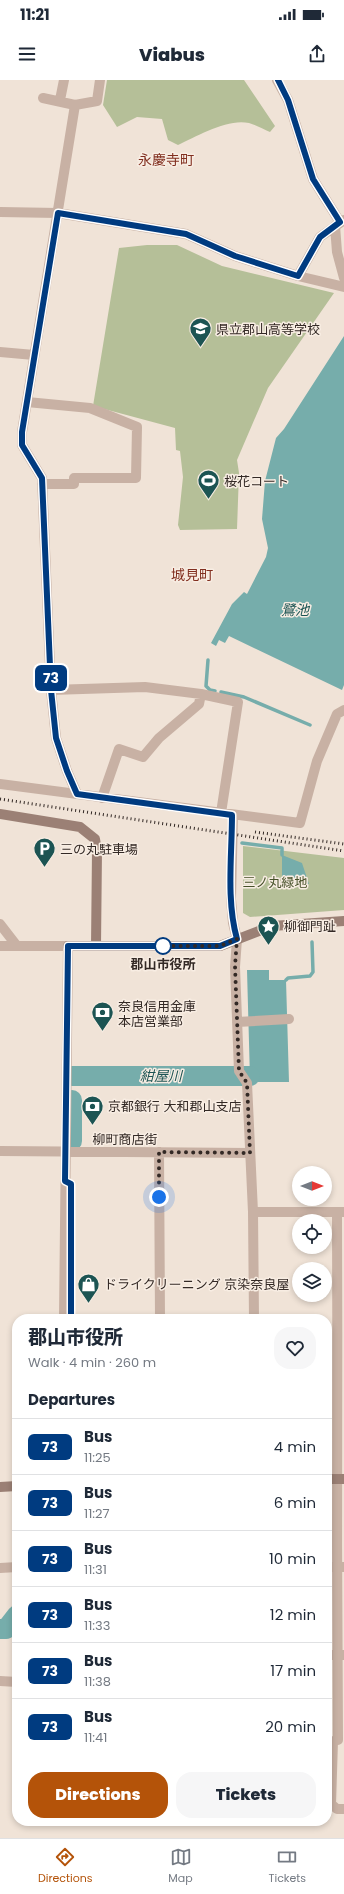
<!DOCTYPE html>
<html lang="en">
<head>
<meta charset="utf-8">
<style>
	body { margin:0; font-family:Poppins,"Noto Sans JP",sans-serif; background:#f6f6f7; color:#1f2937; height:100vh; display:flex; flex-direction:column; font-size:15px; white-space:nowrap }
	* { box-sizing:border-box; margin:0 }
	p { font-size:13px; color:#747a83 }
	.icon { flex:none; width:22px; height:22px; fill:none; stroke:currentColor; stroke-width:2; stroke-linecap:round; stroke-linejoin:round }
	.map { position:relative; flex:1; overflow:hidden }
	.sheet { position:absolute; left:12px; top:1234px; width:320px; height:512px; display:flex; flex-direction:column; background:#fff; border-radius:16px; box-shadow:0 2px 6px #0003 }
	.sheet>* { flex:none }
	.badge { padding:0 8px; border-radius:6px; font-size:14px; line-height:26px }
	.needle { width:26px; rotate:90deg }
	.controls { position:absolute; left:292px; top:1086px; display:grid; gap:8px }
	.controls a { display:grid; place-items:center; width:40px; height:40px; border-radius:50%; background:#fff; box-shadow:0 2px 6px #0003; font-size:20px }
	.you { position:absolute; width:20px; height:20px; margin:-10px; border:3px solid #fff; border-radius:50%; background:#1a73e8; box-shadow:0 0 0 6px #1a73e833 }
	.map>.badge { position:absolute; translate:-50% -50%; box-shadow:0 0 0 2px #fff }
	h2 { padding:0 16px; font-size:15px; line-height:36px }
	.round { display:grid; place-items:center; flex:none; width:42px; height:42px; border-radius:16px; background:#f6f6f7 }
	.summary { display:flex; align-items:center; justify-content:space-between; height:68px; padding:0 16px }
	h1 { font-size:19px; font-weight:800; line-height:30px }
	.cta { display:flex; gap:8px; margin-top:auto; padding:8px 16px }
	.cta a { flex:1; height:46px; border-radius:16px; background:#b45309; color:#fff; font-size:16px; font-weight:800; line-height:46px; text-align:center }
	.cta a+a { background:#f6f6f7; color:#1f2937 }
	ul { padding:0; list-style:none }
	li { display:flex; align-items:center; gap:12px; height:56px; padding:0 16px; border-top:1px solid #e0e1e3 }
	li div { flex:1 }
	li b { display:block; font-size:15px }
	li em { font-style:normal }
	li .badge { min-width:44px; font-weight:700; text-align:center }
	.status { display:flex; justify-content:space-between; align-items:center; height:28px; padding:0 20px; background:#fff; direction:ltr }
	.status svg { height:11px; fill:currentColor }
	header { display:flex; justify-content:space-between; align-items:center; height:52px; padding:0 16px; background:#fff; font-size:18px; font-weight:800 }
	.dock { display:flex; justify-content:space-around; align-items:center; height:56px; border-top:1px solid #e0e1e3; background:#fff; font-size:11px; color:#747a83 }
	.dock a { display:grid; justify-items:center; gap:2px }
	.dock .current { color:#b45309 }
	.map>svg:first-child { display:block }
</style>
</head>
<body>
<div class="status"><b>11:21</b><svg viewBox="0 0 49 12"><path d="M0 12V9h3v3zM5 12V6h3v6zM10 12V3h3v9zM15 12V0h3v12zM26 1h20v11H26zM47 4h2v5h-2z"/></svg></div>
<header><svg class="icon" aria-label="menu" viewBox="0 0 24 24"><path d="M4 6h16M4 12h16M4 18h16"/></svg>Viabus<svg class="icon" aria-label="share" viewBox="0 0 24 24"><path d="M12 15V3M7 8l5-5 5 5M5 13v7h14v-7"/></svg></header>
<div class="map">
<svg width="344" height="1758" viewBox="0 0 344 1758">
	<rect width="100%" height="100%" fill="#f0e3d7"/>
	<!-- green -->
	<path fill="#b5bf98" d="M107,0H244L275,46L270,52C263,49 256,45 249,43C228,38 197,56 178,65L168,60L162,39L137,37L117,47L103,25Z
		M147,165H177L222,186L334,213L268,308L237,380L239,393L237,449L180,450L178,445L183,397L180,371L176,370L175,348L93,326L119,168Z
		M243,766L344,778V830L250,837L243,833Z"/>
	<!-- water -->
	<path fill="#76adab" d="M344,256V605L342,610L229,556L225,563L219,560L216,566L211,563L232,524L244,512L247,514L266,477L268,468L262,439L265,401L276,358L284,349Z
		M282,775L302,783L309,804L282,803Z
		M247,890H269V900H286L289,1002H258L250,999Z"/>
	<g fill="none" stroke-linecap="round" stroke-linejoin="round">
		<!-- stream -->
		<path stroke="#76adab" stroke-width="3.5" d="M208,580L206,606L210,610L215,611
			M221,612L244,617L310,645
			M242,763L282,768V775
			M286,900L288,898L310,896L313,892L312,862"/>
		<!-- river -->
		<path stroke="#76adab" stroke-width="20" d="M72,996H250
			M72,1020V1061
			M0,1549H6L17,1535"/>
		<!-- street -->
		<path stroke="#c8b1a4" stroke-width="10" d="M277,0L288,20L313,99L340,142
			M43,18L75,25
			M60,20L64,0
			M0,132L58,133L186,154L235,176L298,196L344,207
			M335,146L337,172L344,198
			M298,196L320,157L344,140
			M0,272L34,275
			M27,322L90,328L137,347L136,398H74V404H42
			M51,610L145,607L201,614L238,622L221,733
			M0,704L300,743L317,681L337,634L344,630
			M77,714L67,691L56,658L51,610L42,398L22,365V352L75,25L97,21L100,0
			M102,718L119,669L143,677L159,658L199,624L201,614
			M233,735L231,819L233,843L237,859L235,887L239,991L247,1003L253,1132L254,1239
			M0,844L17,866
			M0,866H68L64,1239
			M237,942L289,939
			M0,1071L250,1073
			M159,1072L160,1239
			M253,1132H344
			M337,1132C338,1308 336,1484 338,1660
			M327,1487H344
			M0,1488L17,1487
			M327,1575H344
			M0,1601L17,1602
			M333,1661L331,1724L337,1729H344"/>
		<!-- secondary -->
		<path stroke="#9b8075" stroke-width="10" d="M0,734L80,747L95,759L97,771L96,866
			M68,866H220L272,846L344,841
			M327,1399H344
			M0,1407L17,1406"/>
		<!-- rail -->
		<path stroke="#332925" stroke-width="3" stroke-dasharray="1 3" stroke-linecap="butt" d="M0,719L344,771
			M255,752L344,764"/>
	</g>
	<g fill="none" stroke-linecap="round" stroke-linejoin="round">
		<defs>
			<path id="line" d="M71,1239V1104L65,1101L68,866H220L237,859C226,820 232,775 232,735L77,714L67,691L56,658L51,610L42,398L22,365V352L58,133L186,154L235,176L298,196L320,157L340,142L313,99L288,20L278,0"/>
		</defs>
		<!-- line casing -->
		<use href="#line" stroke="#fff" stroke-width="9"/>
		<!-- line -->
		<use href="#line" stroke="#003b80" stroke-width="6"/>
		<!-- walk -->
		<path stroke="#332925" stroke-width="4" stroke-dasharray="0 7.2" d="M159,1117V1072L250,1073L247,1003L239,991L235,886L237,859L220,866H163"/>
	</g>
	<!-- icons -->
	<defs>
		<symbol id="school-pin" viewBox="-11 -11 22 30"><path d="M0 17L-7.5 6A9.5 9.5 0 1 1 7.5 6Z" fill="#1c5453" stroke="#f8ede3"/><path d="M0-5L7-2L0 1L-7-2ZM-4 1L0 2.5L4 1V4Q0 6-4 4Z" fill="#fff"/></symbol>
		<symbol id="stadium-pin" viewBox="-11 -11 22 30"><path d="M0 17L-7.5 6A9.5 9.5 0 1 1 7.5 6Z" fill="#1c5453" stroke="#f8ede3"/><path d="M0-5a6.5 5 0 1 0 0 10a6.5 5 0 1 0 0-10ZM-3.5-1.8h7v3.6h-7Z" fill="#fff"/></symbol>
		<symbol id="parking-pin" viewBox="-11 -11 22 30"><path d="M0 17L-7.5 6A9.5 9.5 0 1 1 7.5 6Z" fill="#1c5453" stroke="#f8ede3"/><path d="M-3.5-5.5H1a3.5 3.5 0 0 1 0 7H-1V5.5H-3.5ZM-1-3.4V-.6H.8a1.4 1.4 0 0 0 0-2.8Z" fill="#fff"/></symbol>
		<symbol id="sight-pin" viewBox="-11 -11 22 30"><path d="M0 17L-7.5 6A9.5 9.5 0 1 1 7.5 6Z" fill="#1c5453" stroke="#f8ede3"/><path d="M0-6L1.8-2.2L6-1.7L2.9 1.2L3.7 5.4L0 3.3L-3.7 5.4L-2.9 1.2L-6-1.7L-1.8-2.2Z" fill="#fff"/></symbol>
		<symbol id="bank-pin" viewBox="-11 -11 22 30"><path d="M0 17L-7.5 6A9.5 9.5 0 1 1 7.5 6Z" fill="#1c5453" stroke="#f8ede3"/><path d="M-6-4H6V4H-6ZM0-2.3a2.3 2.3 0 1 0 0 4.6a2.3 2.3 0 1 0 0-4.6Z" fill="#fff"/></symbol>
		<symbol id="shop-pin" viewBox="-11 -11 22 30"><path d="M0 17L-7.5 6A9.5 9.5 0 1 1 7.5 6Z" fill="#1c5453" stroke="#f8ede3"/><path d="M-5-2.5h2.3a2.7 3.5 0 0 1 5.4 0H5L5.5 6h-11ZM-1.5-2.5h3a1.5 2.3 0 0 0-3 0Z" fill="#fff"/></symbol>
	</defs>
	<g fill-rule="evenodd">
		<use href="#school-pin" x="188" y="236" width="25" height="34"/>
		<use href="#stadium-pin" x="196" y="388" width="25" height="34"/>
		<use href="#parking-pin" x="32" y="756" width="25" height="34"/>
		<use href="#sight-pin" x="256" y="834" width="25" height="34"/>
		<use href="#bank-pin" x="90" y="920" width="25" height="34"/>
		<use href="#bank-pin" x="80" y="1014" width="25" height="34"/>
		<use href="#shop-pin" x="76" y="1192" width="25" height="34"/>
	</g>
	<!-- markers -->
	<circle fill="#fff" stroke="#003b80" stroke-width="2" cx="163" cy="866" r="8"/>
	<g text-anchor="middle" stroke-width="3" stroke-linejoin="round" paint-order="stroke">
		<!-- poi labels -->
		<g font-size="13" fill="#332925" stroke="#f8ede3" text-anchor="start">
			<text x="216" y="254">県立郡山高等学校</text>
			<text x="224" y="406">桜花コート</text>
			<text x="60" y="774">三の丸駐車場</text>
			<text x="284" y="851">柳御門趾</text>
			<text x="118" y="931">奈良信用金庫<tspan x="118" dy="15">本店営業部</tspan></text>
			<text x="108" y="1031">京都銀行 大和郡山支店</text>
			<text x="104" y="1209">ドライクリーニング 京染奈良屋</text>
		</g>
		<!-- park labels -->
		<g font-size="13" fill="#465129" stroke="#f8ede3">
			<text x="275" y="807">三ノ丸緑地</text>
		</g>
		<!-- stop labels -->
		<g font-size="13" font-weight="bold" fill="#332925" stroke="#f8ede3">
			<text x="163" y="889">郡山市役所</text>
		</g>
		<!-- street labels -->
		<g font-size="13" fill="#332925" stroke="#f8ede3">
			<text x="125" y="1064">柳町商店街</text>
		</g>
		<!-- neighbourhood labels -->
		<g font-size="14" fill="#812f1f" stroke="#f8ede3">
			<text x="166" y="85">永慶寺町</text>
			<text x="192" y="500">城見町</text>
		</g>
		<!-- water labels -->
		<g font-size="14" font-style="italic" fill="#1c5453" stroke="#f8ede3">
			<text x="295" y="535">鷺池</text>
			<text x="161" y="1001">紺屋川</text>
		</g>
	</g>
</svg>
<div class="controls">
<a><svg class="needle" viewBox="-14 -14 28 28"><path d="M0-13l5 13h-10z" fill="#e53935"/><path d="M0 13l5-13h-10z" fill="#747a83"/></svg></a>
<a><svg class="icon" aria-label="locate" viewBox="0 0 24 24"><circle cx="12" cy="12" r="6"/><path d="M12 2v4M12 18v4M2 12h4M18 12h4"/></svg></a>
<a><svg class="icon" aria-label="layers" viewBox="0 0 24 24"><path d="M12 4l9 5-9 5-9-5zM3 14l9 5 9-5"/></svg></a>
</div>
<div class="you" style="left:159px;top:1117px"></div>
<b class="badge" style="left:51px;top:598px;background:#003b80;color:#fff">73</b>
<section class="sheet">
<div class="summary"><div><h1>郡山市役所</h1><p>Walk · 4 min · 260 m</p></div><a class="round"><svg class="icon" aria-label="heart" viewBox="0 0 24 24"><path d="M12 20l-8-8c-3-5 5-10 8-4 3-6 11-1 8 4z"/></svg></a></div>
<h2>Departures</h2>
<ul>
<li><span class="badge" style="background:#003b80;color:#fff">73</span><div><b>Bus</b><p>11:25</p></div><em>4 min</em></li>
<li><span class="badge" style="background:#003b80;color:#fff">73</span><div><b>Bus</b><p>11:27</p></div><em>6 min</em></li>
<li><span class="badge" style="background:#003b80;color:#fff">73</span><div><b>Bus</b><p>11:31</p></div><em>10 min</em></li>
<li><span class="badge" style="background:#003b80;color:#fff">73</span><div><b>Bus</b><p>11:33</p></div><em>12 min</em></li>
<li><span class="badge" style="background:#003b80;color:#fff">73</span><div><b>Bus</b><p>11:38</p></div><em>17 min</em></li>
<li><span class="badge" style="background:#003b80;color:#fff">73</span><div><b>Bus</b><p>11:41</p></div><em>20 min</em></li>
</ul>
<div class="cta"><a>Directions</a><a>Tickets</a></div>
</section>
</div>
<nav class="dock">
<a class="current"><svg class="icon" aria-label="directions" viewBox="0 0 24 24"><path d="M12 3l9 9-9 9-9-9zM9 14v-3h6M13 9l2 2-2 2"/></svg>Directions</a>
<a><svg class="icon" aria-label="map" viewBox="0 0 24 24"><path d="M3 6l6-2 6 2 6-2v14l-6 2-6-2-6 2zM9 4v14M15 6v14"/></svg>Map</a>
<a><svg class="icon" aria-label="tickets" viewBox="0 0 24 24"><path d="M3 7h18v10H3zM15 7v10"/></svg>Tickets</a>
</nav>
</body>
</html>
